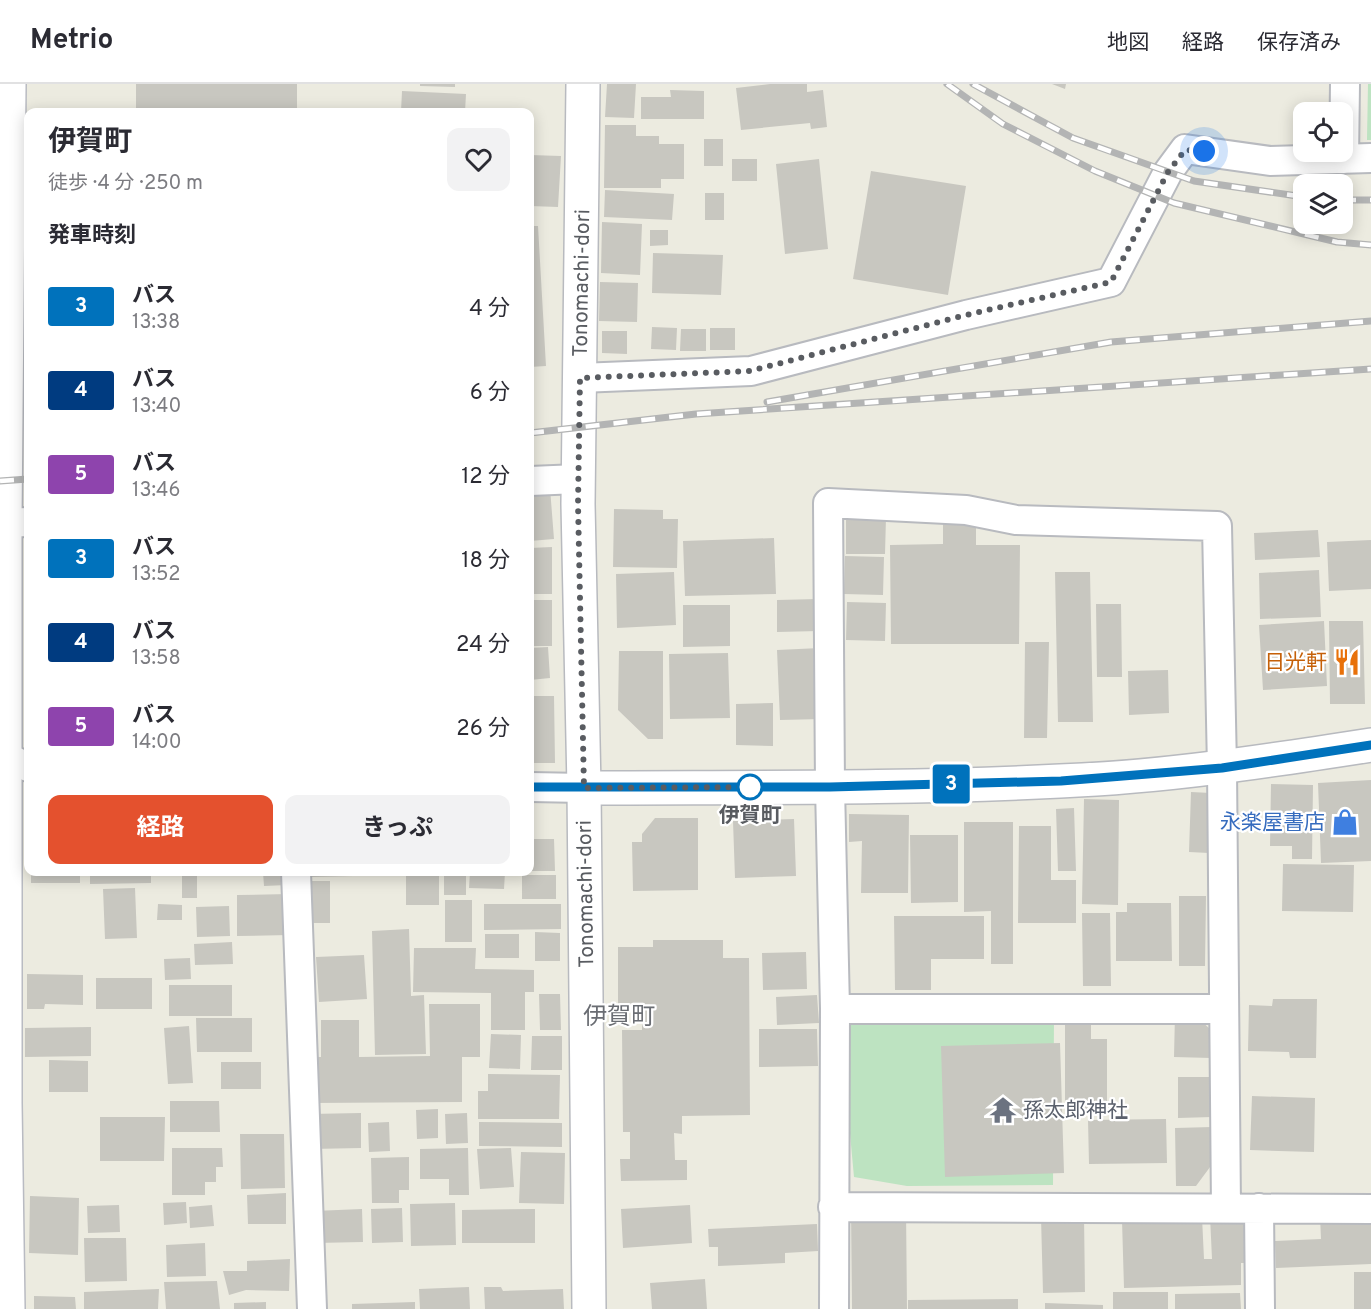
<!DOCTYPE html>
<html lang="ja">
<head>
<meta charset="utf-8">
<style>
	body { margin:0; font-family:Overpass,"Noto Sans JP",sans-serif; background:#f2f2f3; color:#2b2b33; height:100vh; display:flex; flex-direction:column; font-size:22px; white-space:nowrap }
	* { box-sizing:border-box; margin:0 }
	p { font-size:20px; color:#7c7c81 }
	.icon { flex:none; width:33px; height:33px; fill:none; stroke:currentColor; stroke-width:2; stroke-linecap:round; stroke-linejoin:round }
	.map { position:relative; flex:1; overflow:hidden }
	.sheet { position:absolute; left:24px; top:24px; width:510px; height:768px; display:flex; flex-direction:column; background:#fff; border-radius:12px; box-shadow:0 3px 15px #0003 }
	.sheet>* { flex:none }
	.badge { padding:0 12px; border-radius:4px; font-size:21px; line-height:39px }
	.tools { position:absolute; left:1293px; top:18px; display:grid; gap:12px }
	.tools a { display:grid; place-items:center; width:60px; height:60px; border-radius:12px; background:#fff; box-shadow:0 3px 15px #0003; font-size:30px }
	.you { position:absolute; width:30px; height:30px; margin:-15px; border:4px solid #fff; border-radius:50%; background:#1a73e8; box-shadow:0 0 0 9px #1a73e833 }
	.map>.badge { position:absolute; translate:-50% -50%; box-shadow:0 0 0 3px #fff }
	h2 { padding:0 24px; font-size:22px; line-height:54px }
	.round { display:grid; place-items:center; flex:none; width:63px; height:63px; border-radius:12px; background:#f2f2f3 }
	.overview { display:flex; align-items:center; justify-content:space-between; height:102px; padding:0 24px }
	h1 { font-size:28px; font-weight:700; line-height:45px }
	.primary-button { display:flex; gap:12px; margin-top:auto; padding:12px 24px }
	.primary-button a { flex:1; height:69px; border-radius:12px; background:#e4512e; color:#fff; font-size:24px; font-weight:700; line-height:69px; text-align:center }
	.primary-button a+a { background:#f2f2f3; color:#2b2b33 }
	ul { padding:0; list-style:none }
	li { display:flex; align-items:center; gap:18px; height:84px; padding:0 24px }
	li div { flex:1 }
	li b { display:block; font-size:22px }
	li em { font-style:normal }
	li .badge { min-width:66px; font-weight:700; text-align:center }
	header { display:flex; align-items:center; gap:36px; box-sizing:border-box; height:84px; padding:0 30px; background:#fff; border-bottom:2px solid #e1e1e2 }
	header strong { font-size:28px }
	nav { display:flex; gap:33px; margin-inline-start:auto; font-size:21px }
	.map>svg:first-child { display:block }
</style>
</head>
<body>
<header>
<strong>Metrio</strong>
<nav><a>地図</a><a>経路</a><a>保存済み</a></nav>
</header>
<div class="map">
<svg width="1371" height="1225" viewBox="0 0 1371 1225">
	<rect width="100%" height="100%" fill="#ecebe0"/>
	<!-- green -->
	<path fill="#bde3c1" d="M1368,0H1371V56H1367Z
		M839,931L1054,933L1053,1101L907,1102L854,1093Z"/>
	<!-- building -->
	<path fill="#c8c7c0" d="M136,0H297V28H136Z
		M420,0H455V3L420,2Z
		M607,0H636L634,34L605,33Z
		M770,0H807V8L823,6L827,43L811,45L810,39L741,46L736,4Z
		M1052,0H1066L1065,5Z
		M670,6L704,7V35H641V13H671Z
		M402,7L466,10L465,28H401Z
		M605,41H636V52H659V60H684V95H661V104H604Z
		M704,55H723V82H704Z
		M530,71L561,72L558,123L530,122Z
		M732,75H757V97H732Z
		M819,75L828,165L785,170L776,80Z
		M871,87L966,102L948,211L853,195Z
		M605,106L674,110L672,136L604,133Z
		M705,109H724V136H705Z
		M602,138L642,140L640,191L601,189Z
		M530,142H538L546,282L530,283Z
		M650,146H668V161L650,162Z
		M653,169L723,171L721,211L652,209Z
		M600,198L638,199L637,238L599,237Z
		M652,243L677,244L676,266L651,265Z
		M710,244H735V266H710Z
		M681,245H706V267H680Z
		M602,247H627V270L602,269Z
		M550,404L554,455L530,457V406Z
		M614,425L663,426V435H678L677,484L613,483Z
		M846,432L886,433L885,470H846Z
		M943,434H976V461H1020L1019,560H891L890,461L943,460Z
		M1318,446L1320,473L1255,476L1254,449Z
		M774,454L776,510L685,512L683,457Z
		M1371,456V505L1329,507L1327,458Z
		M552,463V510H530V464Z
		M845,472L884,473L883,511L844,510Z
		M1319,486L1321,533L1260,535L1259,489Z
		M674,488L676,541L617,544L616,490Z
		M1055,488H1090L1093,638H1058Z
		M818,515L819,547L777,548V516Z
		M530,516H552V562H530Z
		M847,518L886,519L885,557L846,556Z
		M1096,520H1121L1122,593H1097Z
		M683,521H730V562L683,563Z
		M1324,537L1327,602L1263,606L1259,541Z
		M1329,537H1363L1365,620H1330Z
		M1025,558H1049L1047,654H1024Z
		M548,563L550,594L530,596V564Z
		M820,564L822,635L780,636L777,566Z
		M619,567H663V655H648L618,626Z
		M728,569L730,634L670,635L669,570Z
		M1168,586L1169,629L1129,631L1128,587Z
		M530,612H554L555,679H530Z
		M773,619V662L736,661V620Z
		M1371,696V777L1321,779L1318,699Z
		M1271,700L1313,701L1312,775H1292V762H1270Z
		M1191,708L1211,709L1209,769L1189,768Z
		M1084,715L1119,716L1118,821L1082,820Z
		M1074,724L1076,787H1058L1056,725Z
		M849,730L909,731L908,809H861L862,757L849,758Z
		M655,734H698V806L633,807L632,758H642V750Z
		M794,735L796,792L735,794L733,737Z
		M964,738H1013V880H991V827L964,828Z
		M1019,742H1051V796H1076V839H1018Z
		M910,751H958V818L911,819Z
		M530,755H554L555,787H530Z
		M1283,780L1354,781L1353,828L1282,827Z
		M31,788H80V799H31Z
		M90,788H151V799L90,800Z
		M263,788H286L287,801L264,802Z
		M312,788H353V792L312,793Z
		M406,788H439V821H406Z
		M444,788H466V811H444Z
		M470,788H505L504,805L469,804Z
		M182,790H197V814H182Z
		M522,791H556V815H522Z
		M305,797H330V839H305Z
		M135,804L137,854L105,855L103,805Z
		M289,810V851L237,852V811Z
		M1179,812H1206L1205,882H1179Z
		M445,816H472V858H445Z
		M1127,819H1171L1172,877H1116V828H1127Z
		M158,820L182,821V836H157Z
		M484,820H561V845L484,846Z
		M229,822L230,852L197,853L196,823Z
		M1082,829H1110L1111,902H1083Z
		M894,832H984V875H931V906H895Z
		M409,845L411,912L424,911L426,970L375,971L372,847Z
		M535,848L560,849V877H535Z
		M485,850H519V874H485Z
		M653,856H723V874H749L750,1031L682,1032V1050L674,1049L675,1076H687V1096L621,1097L620,1075H630V1048H623L622,946H642V921H618V863H653Z
		M232,858L233,880L195,881L194,860Z
		M414,864H476L475,885L534,886V908H525V946H491V909L413,908Z
		M806,868L807,905L763,906L762,869Z
		M364,871L367,915L319,918L316,873Z
		M190,874L191,895L165,896L164,875Z
		M27,890L83,891V921L45,920L44,925H27Z
		M96,894H152V925H96Z
		M169,901H232V932H169Z
		M539,910H560L561,946H540Z
		M817,911L819,939L777,941L776,913Z
		M1273,915H1317L1316,974H1290L1289,968L1248,967L1249,921L1272,922Z
		M429,920H480V973H462V1018L311,1019L310,973H321V936H359V973L430,972Z
		M1175,930L1195,931L1212,947L1211,974L1174,973Z
		M196,934H252V968H197Z
		M1065,939H1091V955H1107V1031H1065Z
		M189,942L193,999L168,1000L164,944Z
		M91,943V972L25,973V944Z
		M759,945H817L818,982L759,983Z
		M491,950L521,951L520,985L489,984Z
		M532,952H562V986H531Z
		M1060,959L1064,1089L945,1093L941,962Z
		M49,976L88,977V1008H49Z
		M221,978H261V1005H221Z
		M488,990L560,991L559,1035H478V1007H488Z
		M1178,993H1211L1212,1033L1178,1034Z
		M1252,1012L1315,1014L1314,1068L1250,1066Z
		M170,1017H219L220,1048H170Z
		M438,1025V1054L417,1055L416,1026Z
		M361,1029V1064L311,1065L310,1030Z
		M467,1029L468,1059L446,1060L445,1030Z
		M100,1033H165L164,1077H100Z
		M1166,1035L1167,1079L1089,1080L1088,1036Z
		M389,1038L390,1067L369,1068L368,1039Z
		M479,1038L562,1039V1063L479,1062Z
		M1212,1043L1213,1079L1196,1102H1176L1175,1044Z
		M240,1050H284L285,1104L241,1105Z
		M172,1064H222L223,1083H216V1098H205V1111H172Z
		M468,1064L469,1111H449V1095H420V1065Z
		M511,1064L514,1103L480,1105L477,1065Z
		M521,1068L565,1069L564,1120L519,1119Z
		M409,1073V1106H399V1119H372L371,1074Z
		M286,1109V1140H248L247,1111Z
		M30,1112L79,1114L78,1171L29,1169Z
		M186,1118L187,1139L164,1141L163,1119Z
		M455,1119L456,1161L411,1162L410,1120Z
		M119,1121L120,1148L88,1149L87,1122Z
		M212,1121L214,1142L190,1144L189,1123Z
		M690,1121L692,1159L623,1164L621,1125Z
		M402,1124L403,1158L372,1159L371,1125Z
		M906,1124L907,1225H852L851,1125Z
		M362,1125L363,1158L315,1159L314,1127Z
		M535,1125V1159H462V1126Z
		M1248,1131L1249,1179H1241V1201L1124,1204L1122,1136L1202,1133L1204,1175H1212L1210,1132Z
		M1084,1132L1085,1208L1043,1209L1041,1133Z
		M1320,1132L1371,1135V1180L1276,1184L1275,1157L1321,1155Z
		M817,1140L818,1167L785,1169V1179L718,1182V1163H709L708,1145Z
		M84,1154H126L127,1197L85,1198Z
		M205,1159L206,1192L167,1193L166,1161Z
		M290,1175L289,1207L246,1206L229,1211L223,1187H247V1177Z
		M1354,1188H1371V1225H1354Z
		M705,1195L707,1225H652L650,1199Z
		M217,1197L220,1225H166L164,1198Z
		M469,1203L470,1225H420L419,1205Z
		M484,1203H501L503,1207L563,1205L564,1225H485Z
		M159,1205L158,1225H84V1208Z
		M1113,1208H1168V1225H1113Z
		M1240,1209L1241,1225H1175V1210Z
		M34,1212L75,1213L76,1225H34Z
		M1018,1215V1225H908V1216Z
		M266,1218V1225H234V1219Z
		M415,1218V1225H352V1220Z
		M1045,1219L1103,1221V1225H1045Z"/>
	<g fill="none" stroke-linecap="round" stroke-linejoin="round">
		<defs>
			<path id="minor" d="M1344,75L1345,0
				M580,294L751,287L966,231L1111,198L1168,88L1185,65L1270,77L1371,74
				M530,397L578,395
				M5,439L28,438
				M0,673H6L28,683
				M530,703L584,704
				M296,788L312,1225
				M835,925H1224
				M833,1123L1371,1125
				M1259,1124L1260,1225
				M834,1225L835,925L830,703L828,419L966,426L1016,436L1217,442L1222,684L1226,1124"/>
			<path id="tertiary" d="M583,0L578,420L584,704L589,1225
				M584,704C742,703 902,705 1060,697C1165,693 1268,677 1371,661"/>
			<path id="secondary" d="M8,1225L5,1019V439L9,0"/>
		</defs>
		<!-- minor casing -->
		<use href="#minor" stroke="#b8babf" stroke-width="32"/>
		<!-- tertiary casing -->
		<use href="#tertiary" stroke="#b8babf" stroke-width="36"/>
		<!-- secondary casing -->
		<use href="#secondary" stroke="#b9bbc2" stroke-width="36"/>
		<!-- minor -->
		<use href="#minor" stroke="#fff" stroke-width="28"/>
		<!-- tertiary -->
		<use href="#tertiary" stroke="#fff" stroke-width="33"/>
		<!-- secondary -->
		<use href="#secondary" stroke="#fff" stroke-width="33"/>
		<defs>
			<path id="rail" d="M947,0L1003,40L1095,87L1174,119L1337,158L1371,161
				M973,0L1073,54L1194,97L1304,113
				M1342,116H1371
				M767,318L1111,258L1371,237
				M530,349L696,330L1371,285
				M0,397L28,395"/>
		</defs>
		<!-- rail casing -->
		<use href="#rail" stroke="#b3b4b4" stroke-width="7"/>
		<!-- rail -->
		<use href="#rail" stroke="#fff" stroke-width="4.5" stroke-dasharray="14" stroke-linecap="butt"/>
	</g>
	<g fill="none" stroke-linecap="round" stroke-linejoin="round">
		<defs>
			<path id="line" d="M530,703H830L1061,697L1222,684L1371,661"/>
		</defs>
		<!-- line casing -->
		<use href="#line" stroke="#fff" stroke-width="14"/>
		<!-- line -->
		<use href="#line" stroke="#0072bc" stroke-width="9"/>
		<!-- walk -->
		<path stroke="#595c61" stroke-width="6" stroke-dasharray="0 10.8" d="M750,703L584,704L578,420L580,294L750,287L966,231L1111,198L1168,88L1185,66L1204,67"/>
	</g>
	<!-- icons -->
	<defs>
		<symbol id="restaurant-bare" viewBox="-9 -9 18 18"><path d="M-5-6h1v4h1v-4h1v4h1v-4h1v5L-1.5 .5V6h-2V.5L-5-1ZM5-6V6H3V1.5H1.5Q1.5-4 5-6Z" fill="#e8710a" stroke="#fff" stroke-width="2.5" paint-order="stroke"/></symbol>
		<symbol id="shop-bare" viewBox="-9 -9 18 18"><path d="M-5-2.5h2.3a2.7 3.5 0 0 1 5.4 0H5L5.5 6h-11ZM-1.5-2.5h3a1.5 2.3 0 0 0-3 0Z" fill="#3f7fe0" stroke="#fff" stroke-width="2.5" paint-order="stroke"/></symbol>
		<symbol id="temple-bare" viewBox="-9 -9 18 18"><path d="M0-6L5-2H3V0L6.5 2.5H4V6H1.5V3h-3V6H-4V2.5H-6.5L-3 0V-2H-5Z" fill="#6b7280" stroke="#fff" stroke-width="2.5" paint-order="stroke"/></symbol>
	</defs>
	<g fill-rule="evenodd">
		<use href="#restaurant-bare" x="1328" y="559" width="38" height="38"/>
		<use href="#shop-bare" x="1326" y="719" width="38" height="38"/>
		<use href="#temple-bare" x="984" y="1007" width="38" height="38"/>
	</g>
	<!-- markers -->
	<circle fill="#fff" stroke="#0072bc" stroke-width="3" cx="750" cy="703" r="12"/>
	<g text-anchor="middle" stroke-width="4.5" stroke-linejoin="round" paint-order="stroke">
		<!-- street labels -->
		<g font-size="21" fill="#595c61" stroke="#fff">
			<text transform="translate(581 199) rotate(-89)" y="7">Tonomachi-dori</text>
			<text transform="translate(585 810) rotate(-91)" y="7">Tonomachi-dori</text>
		</g>
		<!-- food labels -->
		<g font-size="21" fill="#c56008" stroke="#fff" text-anchor="end">
			<text x="1327" y="585">日光軒</text>
		</g>
		<!-- stop labels -->
		<g font-size="21" font-weight="bold" fill="#595c61" stroke="#fff">
			<text x="750" y="738">伊賀町</text>
		</g>
		<!-- shop labels -->
		<g font-size="21" fill="#366cbe" stroke="#fff" text-anchor="end">
			<text x="1325" y="745">永楽屋書店</text>
		</g>
		<!-- worship labels -->
		<g font-size="21" fill="#5b616d" stroke="#fff" text-anchor="start">
			<text x="1023" y="1033">孫太郎神社</text>
		</g>
		<!-- quarter labels -->
		<g font-size="24" fill="#6a6d73" stroke="#fff">
			<text x="619" y="940">伊賀町</text>
		</g>
	</g>
</svg>
<div class="tools">
<a><svg class="icon" aria-label="locate" viewBox="0 0 24 24"><circle cx="12" cy="12" r="6"/><path d="M12 2v4M12 18v4M2 12h4M18 12h4"/></svg></a>
<a><svg class="icon" aria-label="layers" viewBox="0 0 24 24"><path d="M12 4l9 5-9 5-9-5zM3 14l9 5 9-5"/></svg></a>
</div>
<div class="you" style="left:1204px;top:67px"></div>
<b class="badge" style="left:951px;top:700px;background:#0072bc;color:#fff">3</b>
<section class="sheet">
<div class="overview"><div><h1>伊賀町</h1><p>徒歩 · 4 分 · 250 m</p></div><a class="round"><svg class="icon" aria-label="heart" viewBox="0 0 24 24"><path d="M12 20l-8-8c-3-5 5-10 8-4 3-6 11-1 8 4z"/></svg></a></div>
<h2>発車時刻</h2>
<ul>
<li><span class="badge" style="background:#0072bc;color:#fff">3</span><div><b>バス</b><p>13:38</p></div><em>4 分</em></li>
<li><span class="badge" style="background:#003b80;color:#fff">4</span><div><b>バス</b><p>13:40</p></div><em>6 分</em></li>
<li><span class="badge" style="background:#8e44ad;color:#fff">5</span><div><b>バス</b><p>13:46</p></div><em>12 分</em></li>
<li><span class="badge" style="background:#0072bc;color:#fff">3</span><div><b>バス</b><p>13:52</p></div><em>18 分</em></li>
<li><span class="badge" style="background:#003b80;color:#fff">4</span><div><b>バス</b><p>13:58</p></div><em>24 分</em></li>
<li><span class="badge" style="background:#8e44ad;color:#fff">5</span><div><b>バス</b><p>14:00</p></div><em>26 分</em></li>
</ul>
<div class="primary-button"><a>経路</a><a>きっぷ</a></div>
</section>
</div>
</body>
</html>
